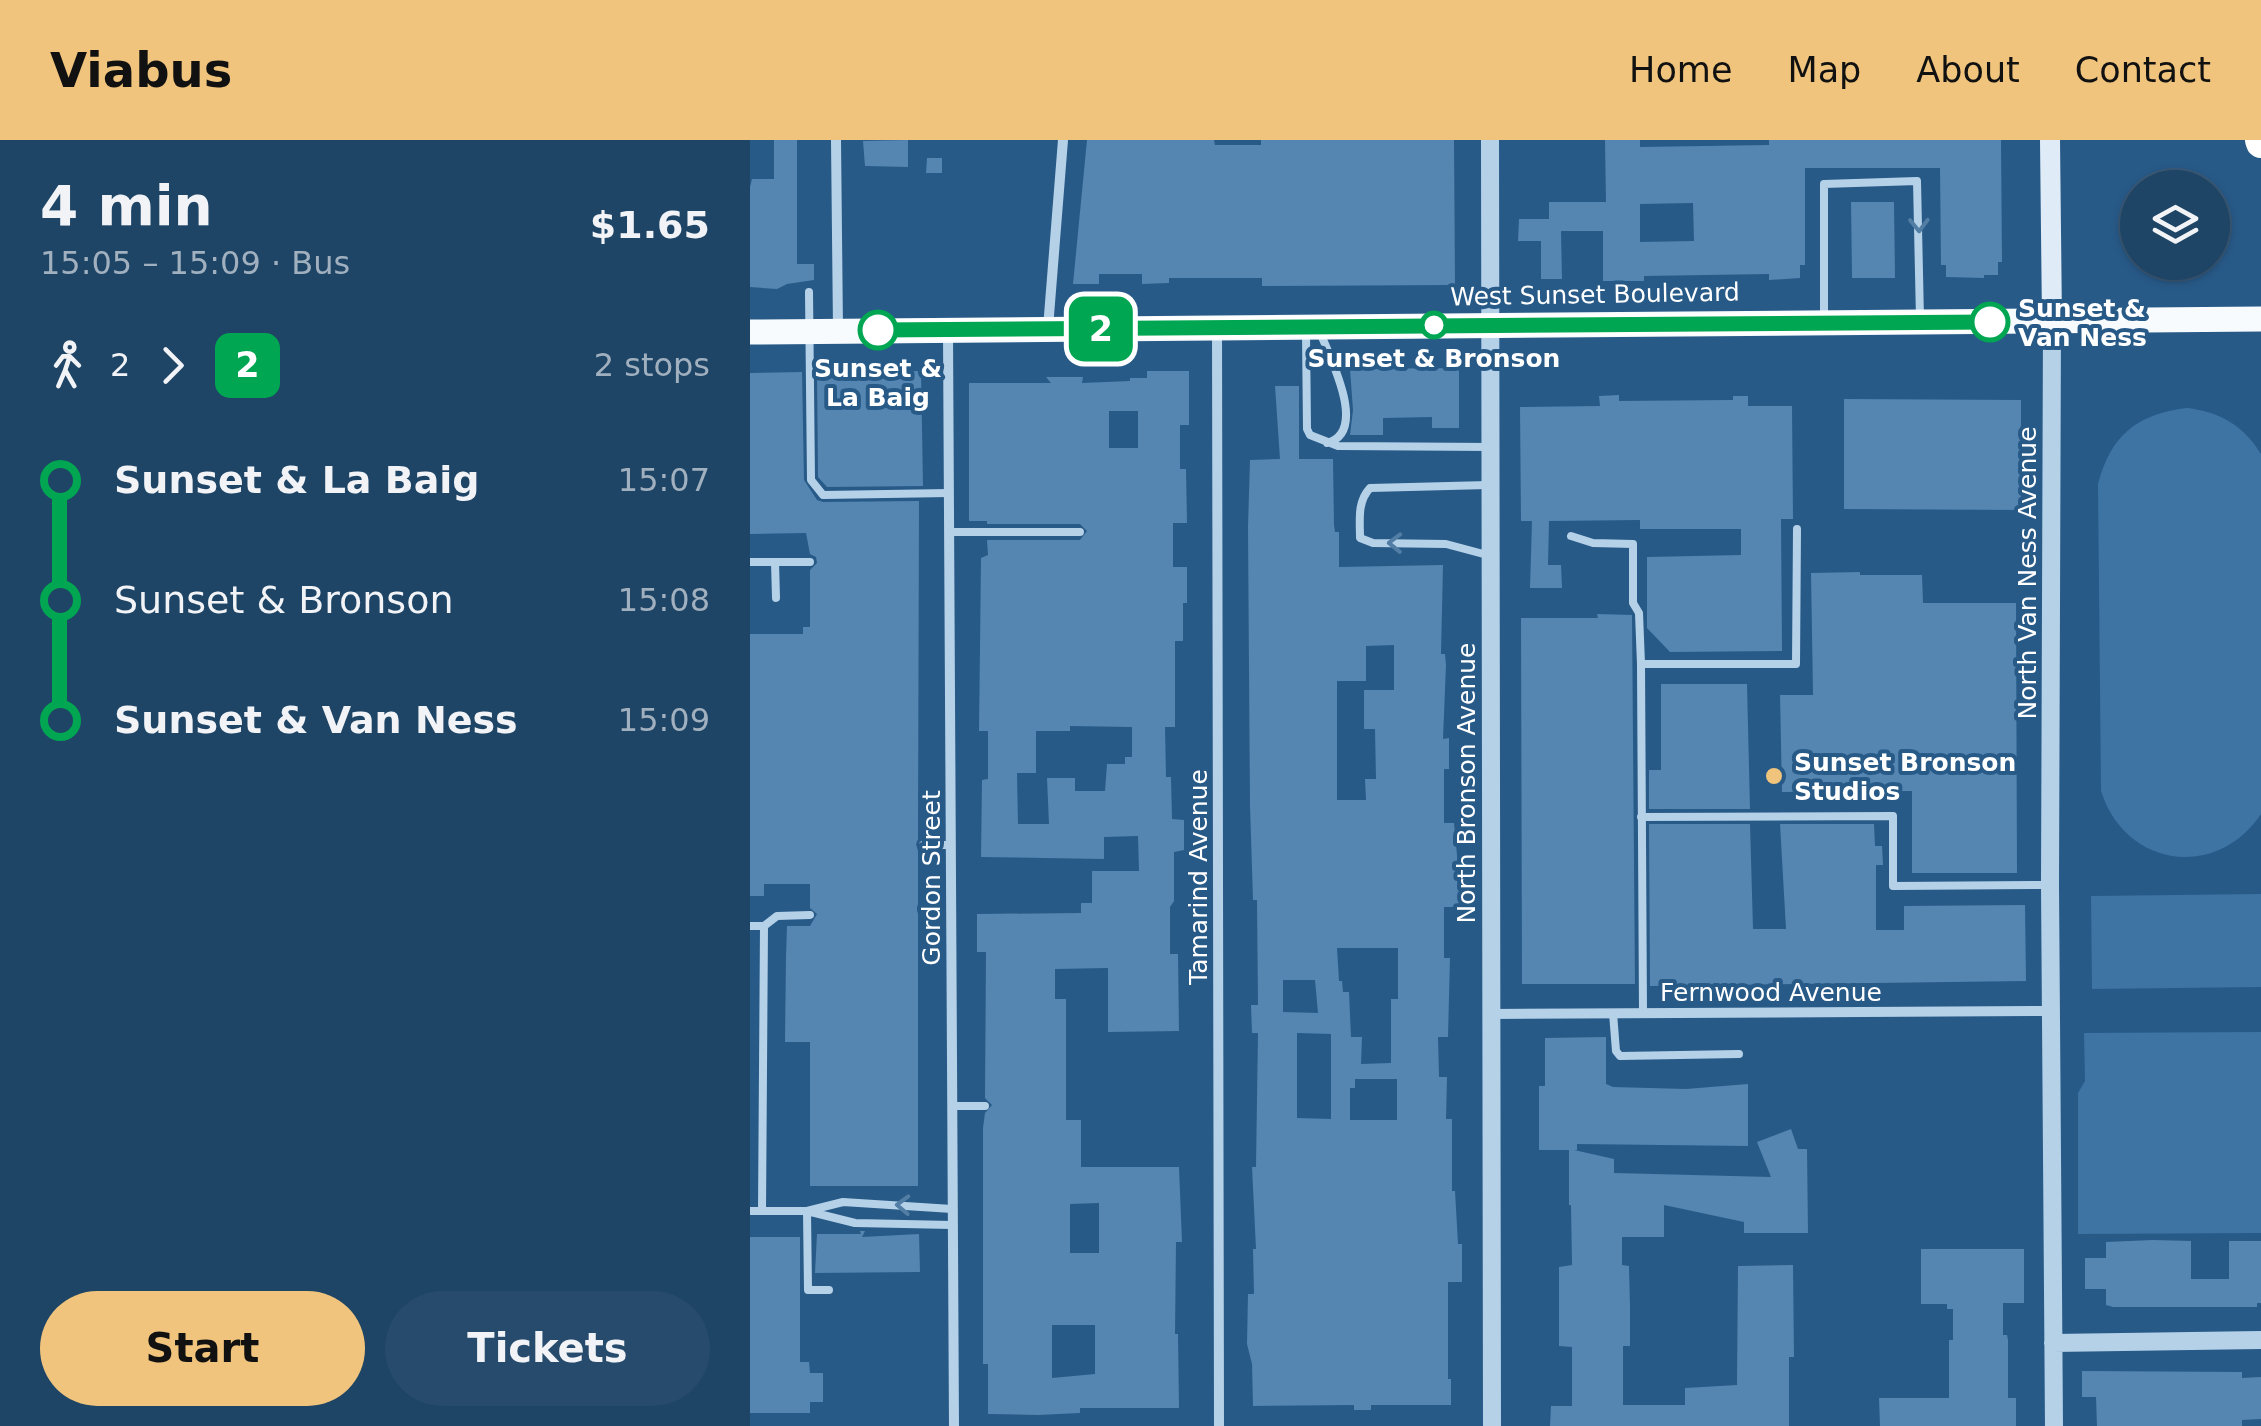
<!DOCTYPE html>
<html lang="en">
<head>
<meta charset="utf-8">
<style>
	body { margin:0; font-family:"DejaVu Sans",sans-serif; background:#264b6c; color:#f1f3f6; height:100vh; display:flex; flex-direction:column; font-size:38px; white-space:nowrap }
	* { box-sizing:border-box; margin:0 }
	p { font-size:32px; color:#a1b0bf }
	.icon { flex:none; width:55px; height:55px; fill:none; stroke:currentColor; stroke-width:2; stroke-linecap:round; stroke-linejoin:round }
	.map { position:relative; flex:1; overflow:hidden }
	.sheet { display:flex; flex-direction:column; background:#1e4466; width:750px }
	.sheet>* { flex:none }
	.badge { padding:0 20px; border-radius:15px; font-size:35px; line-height:65px }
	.tools { position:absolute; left:1370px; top:30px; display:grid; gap:20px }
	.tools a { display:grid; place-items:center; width:110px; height:110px; border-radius:50%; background:#1e4466; box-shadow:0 2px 8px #0004,0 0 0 2px #3c5c7a; font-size:50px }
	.map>.badge { position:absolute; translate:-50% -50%; box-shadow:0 0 0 5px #fff }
	.legs { display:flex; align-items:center; gap:15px; height:110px; padding:0 40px; font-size:32px }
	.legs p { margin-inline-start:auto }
	.summary { display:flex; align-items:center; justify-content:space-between; height:170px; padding:0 40px }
	h1 { font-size:55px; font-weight:600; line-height:75px }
	.primary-button { display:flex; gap:20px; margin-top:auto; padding:20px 40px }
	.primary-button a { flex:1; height:115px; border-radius:60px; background:#f0c47c; color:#111; font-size:40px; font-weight:600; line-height:115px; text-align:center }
	.primary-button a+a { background:#264b6c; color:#f1f3f6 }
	ul { padding:0 40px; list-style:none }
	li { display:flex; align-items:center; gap:35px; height:120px; font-size:38px }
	li i { display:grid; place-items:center; width:15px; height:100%; margin:0 12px; background:currentColor }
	li i::after { content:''; width:25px; height:25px; margin:-12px; border:8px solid; border-radius:50%; background:#1e4466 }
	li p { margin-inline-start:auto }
	li:first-child i { background:linear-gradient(#0000 50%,currentColor 0) }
	li:last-child i { background:linear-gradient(currentColor 50%,#0000 0) }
	header { display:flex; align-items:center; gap:60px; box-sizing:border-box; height:140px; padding:0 50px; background:#f0c47c; color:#111 }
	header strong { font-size:48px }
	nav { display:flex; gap:55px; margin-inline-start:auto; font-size:35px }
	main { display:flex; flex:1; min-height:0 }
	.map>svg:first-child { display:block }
</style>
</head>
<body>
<header>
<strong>Viabus</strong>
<nav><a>Home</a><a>Map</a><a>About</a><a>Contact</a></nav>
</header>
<main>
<section class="sheet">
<div class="summary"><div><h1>4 min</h1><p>15:05 – 15:09 · Bus</p></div><b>$1.65</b></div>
<div class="legs"><svg class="icon" aria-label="walk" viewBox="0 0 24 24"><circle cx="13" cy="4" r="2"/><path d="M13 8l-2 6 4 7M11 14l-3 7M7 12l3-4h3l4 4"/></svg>2<svg class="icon" aria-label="forward" viewBox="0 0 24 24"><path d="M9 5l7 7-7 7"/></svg><b class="badge" style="background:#00a651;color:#fff">2</b><p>2 stops</p></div>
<ul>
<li><i style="color:#00a651"></i><b>Sunset &amp; La Baig</b><p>15:07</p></li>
<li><i style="color:#00a651"></i><span>Sunset &amp; Bronson</span><p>15:08</p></li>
<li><i style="color:#00a651"></i><b>Sunset &amp; Van Ness</b><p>15:09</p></li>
</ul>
<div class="primary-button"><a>Start</a><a>Tickets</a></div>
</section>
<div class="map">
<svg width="1511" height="1286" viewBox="0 0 1511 1286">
	<rect width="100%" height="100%" fill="#285a88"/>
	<!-- green -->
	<path fill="#3d74a4" d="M1437,268C1470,272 1493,285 1511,314V674C1466,741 1375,727 1351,651L1348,344C1361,295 1387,274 1437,268Z
		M1511,754V847L1342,849L1341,756Z
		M1511,892V1093L1328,1094V953L1335,941L1334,893Z"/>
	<!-- building -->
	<path fill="#5586b1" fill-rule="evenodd" d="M24,0H47V124H64V140L37,144L27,149L0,147V47L2,39H24Z
		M158,0V27L115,26L113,1Z
		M337,0H464L465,5H511V0H704L705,145L512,146V138H419V143L392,144V134H349V144H323Z
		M855,0H890V7L1019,5V0H1251L1252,122H1248V135H1234V138L1196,137V125H1191L1190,28H1055V125H1050V138L1019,140V134L894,136V141H853V91H811L812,139H791V101H768L769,79H799V62H856ZM943,63L944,101L890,102V64Z
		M177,18H192V33H176Z
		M1101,62H1144L1145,138H1102Z
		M709,228V288H682V277L633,278V295H600L603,270L600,229Z
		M171,231L173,346L77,347L68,337L67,232Z
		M397,231H439V285H430V329H436L437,383H423V427H437V463H433V501H425V587H415L416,637H421L422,679L434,680V710L424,712V761L420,767V814H428L429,891L358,892V828L305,829V859H316V980H331V1027H429L432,1102H426L425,1194H428L429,1268H330V1273L288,1275L238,1274V1224H233V988L235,973L242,965L235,958L236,812H227V774L331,773V763H342V731H389L388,696L354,697V719L231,717L232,640L238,639V591H229L231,418L238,415L237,400H330L337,391L330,384H237V381H219V243H301L296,237H333L332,243L380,241V238H397ZM359,271H388V308H359ZM320,586L382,587V617H375V624H357L355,651H325V638H297L299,684H268L267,633H286V591H320ZM349,1063V1113H320V1064ZM302,1185H345V1234L302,1238Z
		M52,232L54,340L67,360L73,362L169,361L168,699L166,704L168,711V1046H60V902H35L36,816L37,786H60L67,774L60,768V744H14V756H0V494H53V487H60V430L67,423L66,417L60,414L56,393L0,394V233Z
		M525,246H549V319H583L584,385L585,392H589V427L693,425L691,514H695L696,525L693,599L699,598V629H694V683H704L710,747V767H694V818H700L698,897H688L689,937H697L696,979H702V1051H705L708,1104H712V1142H698V1239H701V1265H621V1270H604V1265L503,1266L502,1224L497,1204L498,1154H504L503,1109H506L502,1027H506L508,893H502L501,865H508L507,760H503L500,666L498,387L500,320L530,319ZM644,505V550H614V589H625L626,639H615L616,660H587V541H616V506ZM587,808H648V859H641V923L611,924L612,897H601L599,852H593L592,841H589ZM533,840H565L568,873L533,872ZM547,893L581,894V979L547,978ZM605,939H647V980H600V948H605Z
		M869,255V261L983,260V256H998V266H1042L1043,379H1031L1032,511L920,512L897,488V417L991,415V389H890V380L799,381L798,425H811L812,448H780L782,381H771L770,267L850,266L849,256Z
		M1094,259L1271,260V370L1094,369Z
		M1110,432V435H1172L1173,463H1266L1267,733H1162V651L1032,652L1030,555H1063L1061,433Z
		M847,474L882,475L885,844H772L771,478H848Z
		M911,544H997L1000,669H899V630H911Z
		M899,684H1000L1003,789H1036L1030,684H1124L1125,706H1132L1133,725H1126V790H1154V766L1275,765L1276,841L900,846Z
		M856,897V944L863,947L936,949L998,944V1006L827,1004V1010H824L864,1019V1033L1021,1037L1007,1002L1041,989L1048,1009H1057L1058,1093H994V1082L914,1065V1097H872V1125L879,1126L880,1167V1206H873V1265H935V1248L987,1245L988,1126L1043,1125L1044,1217H1039V1286H800L801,1266H822V1207L809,1206V1127L822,1125L821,1065H819V1010H789V946H795V898Z
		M110,1091H115L112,1097L169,1094L170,1132L65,1133L67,1094H111Z
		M0,1097H50V1222H59L60,1233H73V1262H60V1273H0Z
		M1403,1100L1441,1101V1139H1479V1101H1511V1163H1507V1167H1363L1356,1165V1149H1335V1118H1356V1102Z
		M1171,1109H1274V1163H1253V1195H1257L1258,1200V1258H1266V1286H1130L1129,1258H1199V1200H1203V1169H1197V1164H1171Z
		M1332,1231L1492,1232V1238L1511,1237V1279L1492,1280V1286H1347L1346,1257H1332Z"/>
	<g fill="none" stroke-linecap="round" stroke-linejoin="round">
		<!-- service -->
		<path stroke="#b5d1e8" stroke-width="8" d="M59,152L61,340L73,355L199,353
			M1074,177V44L1167,41L1170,179
			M570,192C580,218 619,292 577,303
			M556,194L557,289L560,295L588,306L741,307
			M738,345L620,348C607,362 610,380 610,398L623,403L696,404L741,416
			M199,392H330
			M821,396L843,403L883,404V463L889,473L891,524H1046L1047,389
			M0,422H60
			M25,422L26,458
			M891,524L893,872
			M891,677L1143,676V746L1298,745
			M173,705H201
			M0,786H14L12,1071
			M14,786L27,776L60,775
			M863,873L866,911L870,916L989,914
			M202,966H235
			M0,1071H57L93,1062L202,1069
			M57,1071L105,1083L202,1085
			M57,1071L58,1150H79"/>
		<!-- minor -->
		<path stroke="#b5d1e8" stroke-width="10" d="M86,0L88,189
			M467,187L469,1286
			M298,188L313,0
			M198,192L204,1286
			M741,874L1301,871"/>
		<!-- tertiary -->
		<path stroke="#b5d1e8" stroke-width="18" d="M740,0L742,1286
			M1302,182L1300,745L1304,1286
			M1303,1203L1511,1200"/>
		<!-- secondary -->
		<path stroke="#dfecf8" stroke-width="20" d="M1300,0L1302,182"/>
		<!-- primary -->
		<path stroke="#f7fbfe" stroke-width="25" d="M0,192L1511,179"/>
		<!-- motorway -->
		<path stroke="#fff" stroke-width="30" d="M1510,0L1511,3"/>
	</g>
	<!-- one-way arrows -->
	<defs><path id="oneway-chevron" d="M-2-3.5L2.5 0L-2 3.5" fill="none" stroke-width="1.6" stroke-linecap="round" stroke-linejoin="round" transform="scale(2.5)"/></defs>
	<g stroke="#527ea5">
		<use href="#oneway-chevron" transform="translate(1169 85) rotate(89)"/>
		<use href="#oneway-chevron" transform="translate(645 403) rotate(-179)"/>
		<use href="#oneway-chevron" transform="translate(153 1065) rotate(-178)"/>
	</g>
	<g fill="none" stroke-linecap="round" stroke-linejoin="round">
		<defs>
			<path id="line-1" d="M128,190L1240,182"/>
		</defs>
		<!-- line-1 casing -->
		<use href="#line-1" stroke="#fff" stroke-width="22"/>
		<!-- line-1 -->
		<use href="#line-1" stroke="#00a651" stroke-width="15"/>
	</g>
	<!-- markers -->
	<g fill="#fff" stroke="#00a651" stroke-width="5">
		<circle cx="1240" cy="182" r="18"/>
		<circle cx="684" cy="185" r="12"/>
		<circle cx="128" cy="190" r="18"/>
	</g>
	<circle fill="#f0c47c" stroke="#285a88" stroke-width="4" cx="1024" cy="636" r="10"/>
	<g text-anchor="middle" stroke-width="8" stroke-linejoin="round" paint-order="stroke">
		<!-- street labels -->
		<g font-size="25" fill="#fff" stroke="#285a88">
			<text transform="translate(845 154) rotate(-1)" y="9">West Sunset Boulevard</text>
			<text transform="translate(1277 433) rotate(-90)" y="9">North Van Ness Avenue</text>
			<text transform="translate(716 643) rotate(-90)" y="9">North Bronson Avenue</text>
			<text transform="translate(448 737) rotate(-90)" y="9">Tamarind Avenue</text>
			<text transform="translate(181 738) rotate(-90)" y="9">Gordon Street</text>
			<text x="1021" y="861">Fernwood Avenue</text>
		</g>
		<!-- stop labels -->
		<g font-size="25" font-weight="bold" fill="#fff" stroke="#285a88">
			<text x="1268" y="177" text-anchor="start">Sunset &amp;<tspan x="1268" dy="29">Van Ness</tspan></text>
			<text x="684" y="227">Sunset &amp; Bronson</text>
			<text x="128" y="237">Sunset &amp;<tspan x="128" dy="29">La Baig</tspan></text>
		</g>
		<!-- poi labels -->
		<g font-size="25" font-weight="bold" fill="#fff" stroke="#285a88" text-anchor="start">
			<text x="1044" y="631">Sunset Bronson<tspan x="1044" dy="29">Studios</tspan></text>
		</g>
	</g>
</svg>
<div class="tools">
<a><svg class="icon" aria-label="layers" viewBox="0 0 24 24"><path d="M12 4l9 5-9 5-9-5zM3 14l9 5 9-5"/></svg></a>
</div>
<b class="badge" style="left:351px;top:189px;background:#00a651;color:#fff">2</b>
</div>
</main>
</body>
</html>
